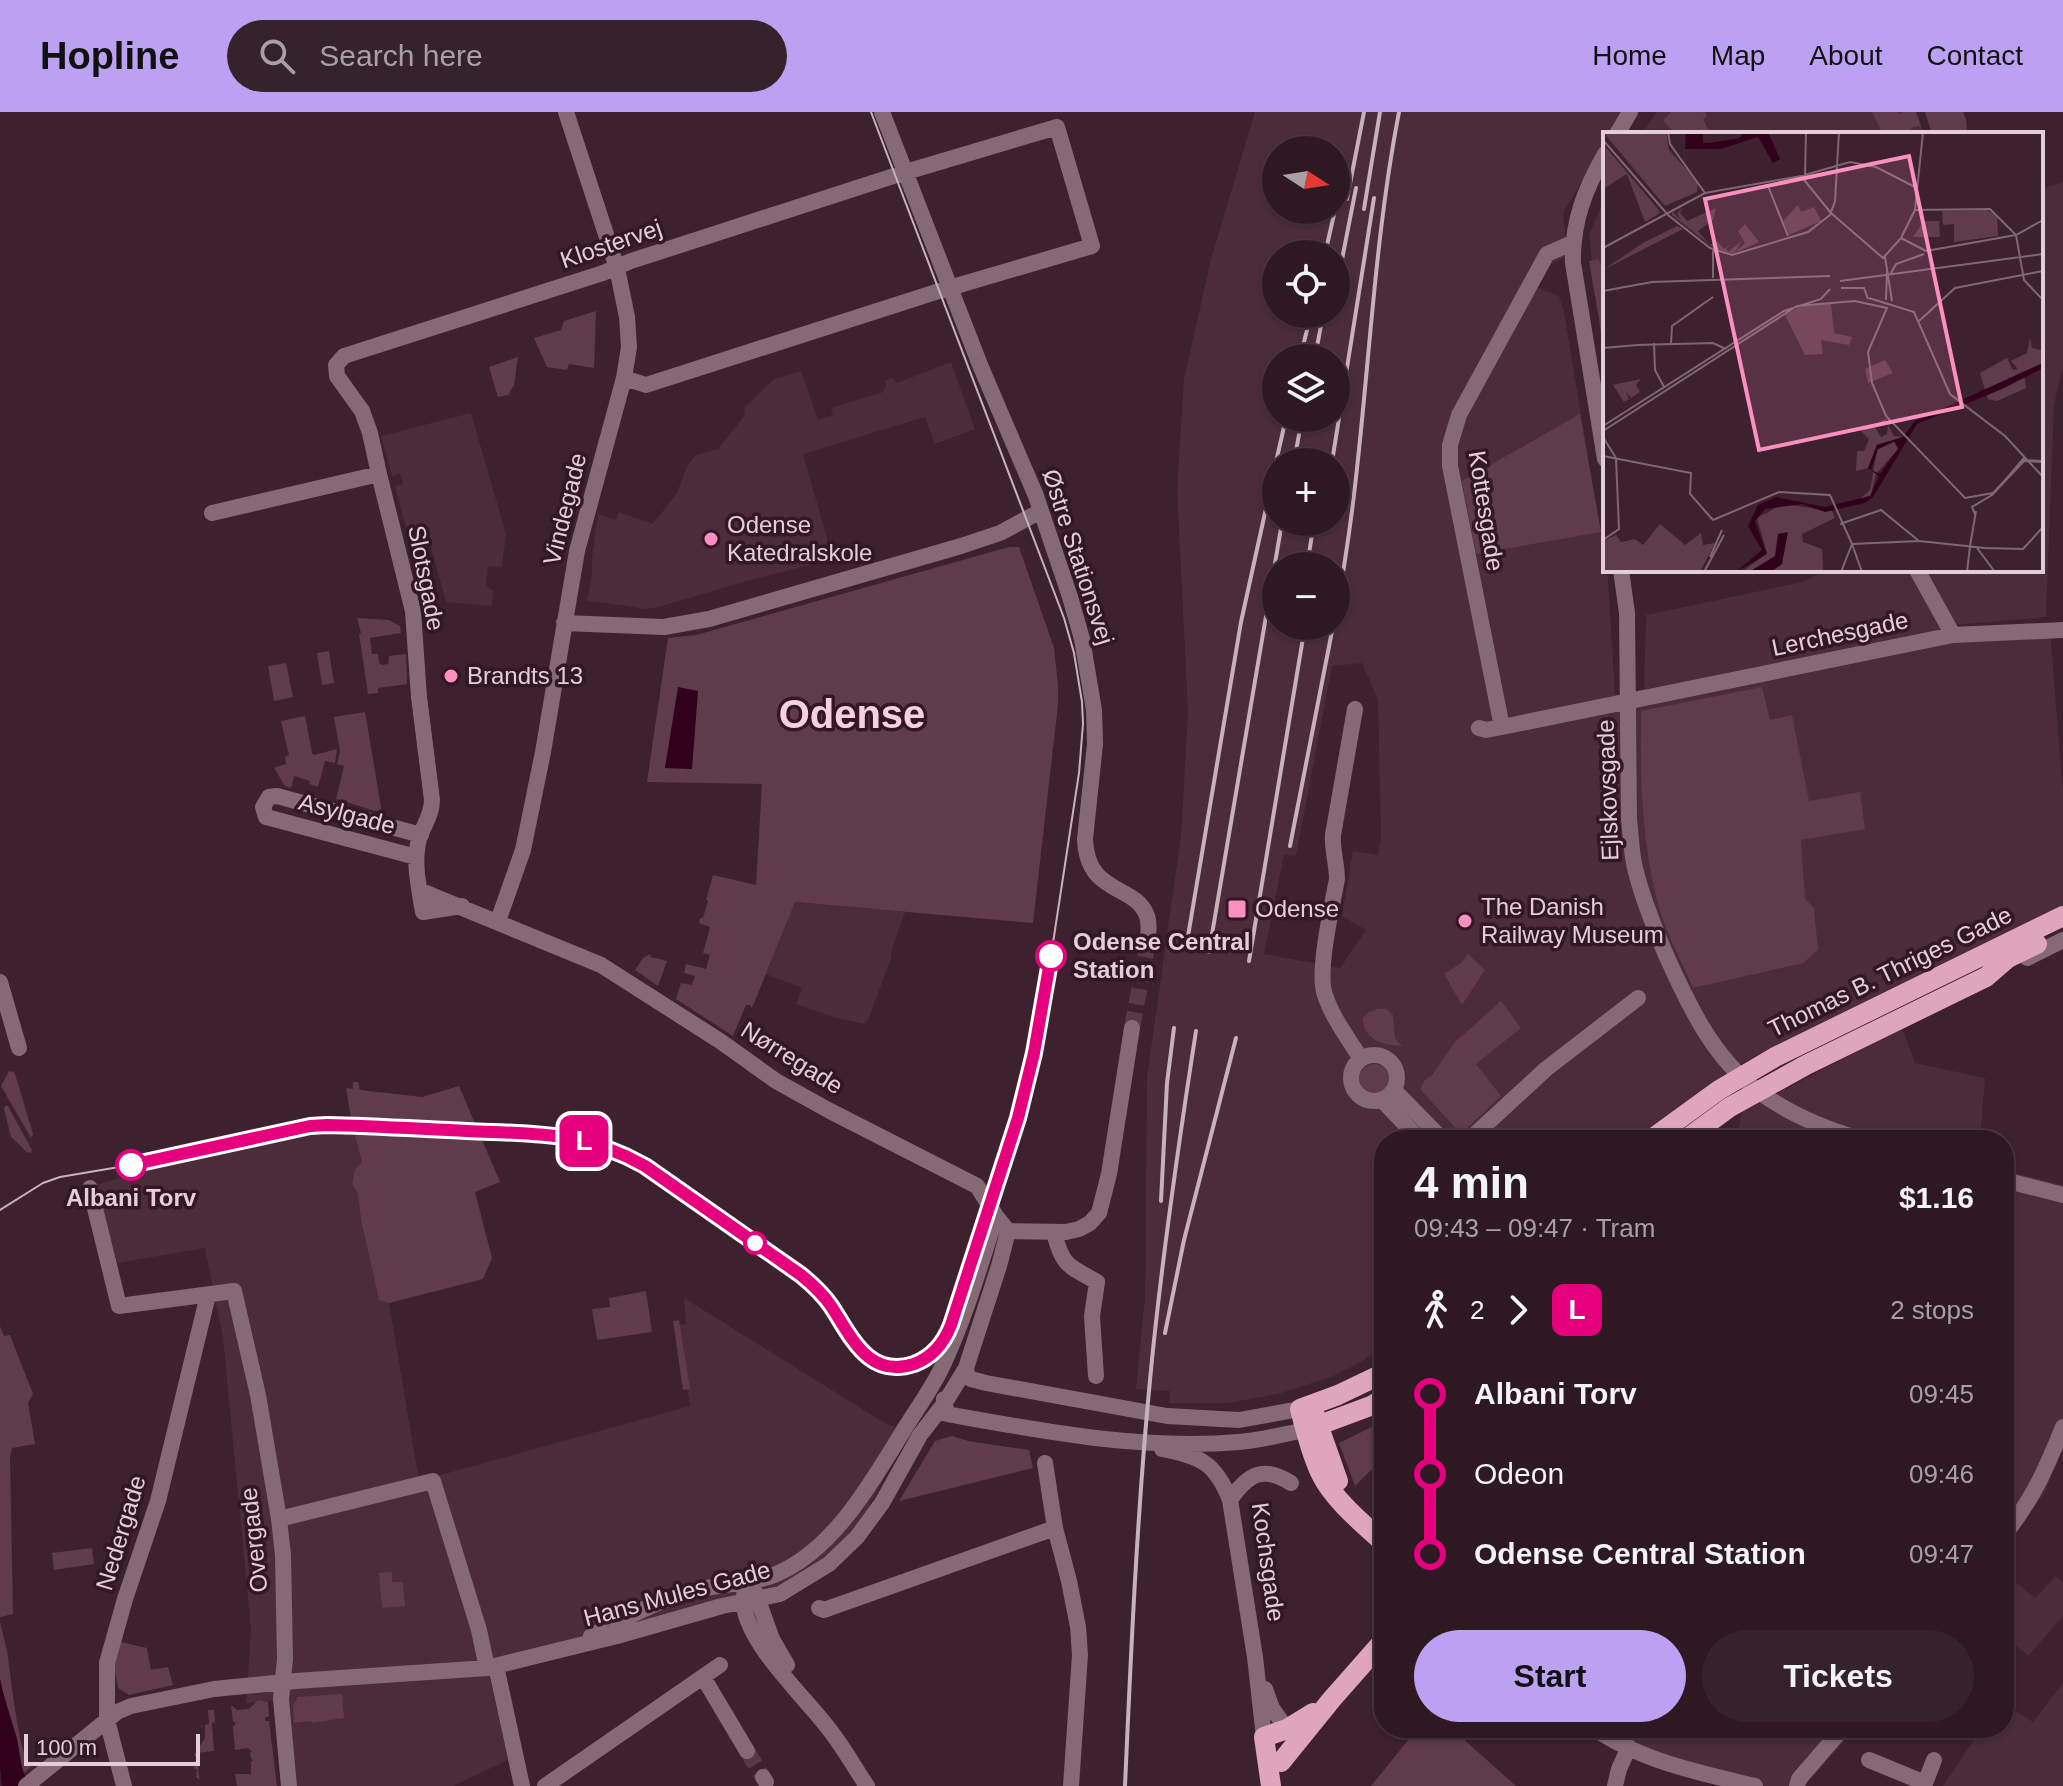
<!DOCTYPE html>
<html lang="en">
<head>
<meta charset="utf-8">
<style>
	body { margin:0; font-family:Helvetica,sans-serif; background:#36222a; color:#f1f3f6; height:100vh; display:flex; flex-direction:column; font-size:30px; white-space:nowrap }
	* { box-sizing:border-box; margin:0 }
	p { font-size:26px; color:#a7a0a5 }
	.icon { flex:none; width:44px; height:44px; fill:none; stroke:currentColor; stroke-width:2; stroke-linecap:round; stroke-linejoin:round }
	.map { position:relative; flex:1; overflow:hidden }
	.sheet { position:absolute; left:1374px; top:1018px; width:640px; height:608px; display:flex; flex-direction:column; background:#2e1922; border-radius:32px; box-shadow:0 2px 6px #0004,0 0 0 2px #493840 }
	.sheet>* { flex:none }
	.badge { padding:0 16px; border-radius:12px; font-size:28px; line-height:52px }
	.needle { width:52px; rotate:102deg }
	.controls { position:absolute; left:1262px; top:24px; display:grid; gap:16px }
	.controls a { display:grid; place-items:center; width:88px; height:88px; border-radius:50%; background:#2e1922; box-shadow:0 2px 6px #0004,0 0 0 2px #493840; font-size:40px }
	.scale { position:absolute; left:24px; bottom:20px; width:176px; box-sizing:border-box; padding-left:8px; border:4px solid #e2cfd6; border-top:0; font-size:22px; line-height:28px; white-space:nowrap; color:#e2cfd6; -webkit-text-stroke:6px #331724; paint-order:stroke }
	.map>.badge { position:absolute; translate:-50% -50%; box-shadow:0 0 0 4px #fff }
	.legs { display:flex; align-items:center; gap:12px; height:88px; padding:0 40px; font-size:26px }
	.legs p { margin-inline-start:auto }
	.head { display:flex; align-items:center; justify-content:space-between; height:136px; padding:0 40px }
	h1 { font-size:44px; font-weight:600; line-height:60px }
	.action { display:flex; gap:16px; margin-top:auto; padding:16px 40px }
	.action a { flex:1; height:92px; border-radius:48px; background:#bca0f2; color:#111; font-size:32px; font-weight:600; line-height:92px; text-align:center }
	.action a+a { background:#36222a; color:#f1f3f6 }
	ul { padding:0 40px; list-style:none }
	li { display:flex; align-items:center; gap:28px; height:80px; font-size:30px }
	li i { display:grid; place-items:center; width:12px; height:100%; margin:0 10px; background:currentColor }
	li i::after { content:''; width:20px; height:20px; margin:-10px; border:6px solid; border-radius:50%; background:#2e1922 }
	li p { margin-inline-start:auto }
	li:first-child i { background:linear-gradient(#0000 50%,currentColor 0) }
	li:last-child i { background:linear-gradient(currentColor 50%,#0000 0) }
	header { display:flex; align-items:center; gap:48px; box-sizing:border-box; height:112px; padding:0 40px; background:#bca0f2; color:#111 }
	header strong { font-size:38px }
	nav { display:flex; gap:44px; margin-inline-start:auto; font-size:28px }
	.search { width:560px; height:72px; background:#36222a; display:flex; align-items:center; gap:20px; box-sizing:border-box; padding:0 28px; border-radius:44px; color:#a7a0a5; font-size:30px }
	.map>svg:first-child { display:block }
</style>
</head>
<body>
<header>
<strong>Hopline</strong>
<div class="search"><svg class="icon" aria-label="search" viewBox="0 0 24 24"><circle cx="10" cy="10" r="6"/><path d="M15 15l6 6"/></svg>Search here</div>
<nav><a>Home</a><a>Map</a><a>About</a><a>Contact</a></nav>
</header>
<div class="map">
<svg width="2063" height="1674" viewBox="0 0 2063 1674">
	<rect width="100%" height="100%" fill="#3d212e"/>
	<!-- built -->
	<path fill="#4c2b3a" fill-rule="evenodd" d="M1255,0H1623L1610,22H1605V30L1563,101L1567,145L1549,153L1537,175L1559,184L1564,200L1608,468L1615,583L1644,577L1646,503L1803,470L1826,458H2041V77L2063,70V254L2054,293L2046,505L1942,514L2043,515L2051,529L2063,683V794L1746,949L1630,1028H1384V1234L1361,1250L1331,1265L1278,1282L1228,1291H1169L1170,1279L1136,1277L1145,1185L1147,965L1181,724L1188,600L1177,376L1184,267L1211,147ZM1276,38H1336V98H1276ZM1276,142H1336V202H1276ZM1276,246H1336V306H1276ZM1276,350H1336V410H1276ZM1276,454H1336V514H1276ZM1362,551L1378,588L1381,725L1378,743L1353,739L1342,804L1366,818L1340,856L1264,842L1284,743L1296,744L1332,554Z
		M1657,0H1916L1924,22H1641Z
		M1605,86V257L1589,123Z
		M951,250L975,317L935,332L925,305L803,342L833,447L750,468L655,496L642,497L628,494L587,489L592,462V445L598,402L616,408L619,400L653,412L677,381L687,354L696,343L718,337L745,303L744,296L773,268L801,259L818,308L833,303L831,296L883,280L886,273L884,269L893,266L897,271Z
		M471,301L506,422L502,455L488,454L486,474L493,478L492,494L446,490L430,432L420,429L410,430L395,374L403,372L400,362L392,364L381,324Z
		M794,790L905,800L892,837L891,847L868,908L865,912L833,905L796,892L802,876L766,862Z
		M1902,916L1915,951L1985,966L1980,1028H1736L1742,1000Z
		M353,1017L362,1050L355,1057L352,1072L358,1082L361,1108L379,1187L389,1191L419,1369L690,1294L677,1213L686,1212L684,1186L883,1310L908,1321L864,1404L835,1438L805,1461L769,1479L490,1566L508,1648L453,1674H297L289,1588L246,1591L251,1518L223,1226L205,1136L117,1151L96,1073L201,1042L293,1022Z
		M2004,1058L2063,1073V1330L2045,1380L2004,1436Z
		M2004,1461L2035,1486L2056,1464L2063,1471V1504L2028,1544L2004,1523Z
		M2063,1571V1674H1943L1982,1616H2004V1592L2033,1610Z
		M1606,1616H1855L1805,1674H1744L1622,1641Z"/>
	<!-- green -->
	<path fill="#603b4b" d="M1671,0H1705L1707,4L1703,7L1710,21L1676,22L1663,9Z
		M1872,0H1898L1899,2L1903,0H1916L1921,14L1913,15L1907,22H1883Z
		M1925,0H1963L1966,7L1967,22H1932Z
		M1598,147L1605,159V242L1589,149Z
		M596,199L594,256L569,252L567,258L547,255L534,226L561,218L564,209Z
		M518,245L514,273L508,283L498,285L489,255Z
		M1580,302L1601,420L1476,442L1462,369Z
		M1009,435H1019L1054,536L1058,573V593L1033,811L795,790L752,896L750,893H746L733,924L676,887L681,871L692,873L695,864L684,861L686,852L706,857L710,843L703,841L710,815L699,811L700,806H703L708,789L706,788L713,763L756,773L762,672L647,670L668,526L696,523Z
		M357,506L389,508L400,514L401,521L370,526L372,542H378L379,551L382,553L388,552L389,544L406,542L407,572L378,576V581L368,582L359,522L361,521Z
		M329,539L334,571L322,573L317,541Z
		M286,551L293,585L274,589L268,554Z
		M1762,575L1770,608L1792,603L1809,689L1860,680L1865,717L1801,728L1805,787L1814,796L1818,838L1803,851L1693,876C1683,852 1669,827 1661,802C1641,735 1640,668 1641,599Z
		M365,600L382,701L336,687L344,654L337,652L340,639L334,605Z
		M305,604L312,641L314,643L337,637L335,651L325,649L318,675L309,672L310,669L294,664L291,676L285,674L274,656L286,652L285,645L289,643L281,609Z
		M650,842L651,845L667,849L658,874L635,858L643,846Z
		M1468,842L1485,858L1462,893L1444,862L1461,851Z
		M1501,889L1521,916L1476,952L1501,984L1461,1022L1420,977L1425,968L1432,963L1455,930Z
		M1378,897H1386L1393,903L1395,926L1402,934C1383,933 1363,928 1363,906L1369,900Z
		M1359 967a15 15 0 1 1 30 0a15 15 0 1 1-30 0Z
		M9,959L14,960L16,965L33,1022L31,1026L1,974Z
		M353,970H358L360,978L422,985L459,974L500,1070L475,1080L492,1146L483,1167L389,1191L379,1188L361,1108L358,1082L352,1072L355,1057L362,1050L353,1017L346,976L353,977Z
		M5,994H8L32,1038L31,1041L27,1040L11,1025L4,997Z
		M646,1179L652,1220L597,1228L592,1197L610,1195L609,1186Z
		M679,1208L690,1277L683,1278L673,1209Z
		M0,1214L4,1224L10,1223L33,1282L28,1291L35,1332L12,1336L10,1345L13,1502L0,1505Z
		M1384,1309V1345L1355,1374L1339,1331Z
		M952,1324L968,1329L1029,1338L1033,1356L899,1389L935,1329Z
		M92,1436L94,1452L54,1458L52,1441Z
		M392,1460V1470H403L405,1494L382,1496L379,1461Z
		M0,1509C2,1519 5,1529 7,1539C11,1563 18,1641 31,1655L23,1662L17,1626L5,1591L0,1567Z
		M121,1530L147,1536L151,1558L168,1555L173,1573L129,1583L118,1576L113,1548Z
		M342,1582L344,1606L312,1611L311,1609L294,1611L293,1593L298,1585Z
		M258,1588L268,1590L269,1604L265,1606V1609H269L277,1674H237L235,1662H249L251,1663V1650L253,1648L251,1647L250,1641L252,1639L248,1636L235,1638L233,1615L236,1611L233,1609L231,1593L237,1598L249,1597Z
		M208,1598H214L215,1612L213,1610L212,1612L214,1639L197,1641L198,1651L195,1653H198L199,1665H217H200L199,1667L196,1665L197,1657H194L196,1645L194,1643L205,1626V1613L209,1612Z
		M1418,1616H1451L1516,1674H1371Z"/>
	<!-- water -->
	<path fill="#31001b" d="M678,575L698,579L692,657L665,656Z
		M0,1567C4,1587 11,1605 16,1624C21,1643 19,1658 31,1674H2L0,1656Z"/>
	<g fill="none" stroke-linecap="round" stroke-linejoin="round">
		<!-- minor-tunnel -->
		<path stroke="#563b47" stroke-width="16" stroke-dasharray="16 8" stroke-linecap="butt" d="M1132,916L1148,830
			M747,1639L763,1665"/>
		<!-- minor -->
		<path stroke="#856974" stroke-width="16" d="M882,0L980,253L1036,384L1070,485L1082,527L1094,598L1095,632L1085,727C1087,784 1135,771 1147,804C1150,812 1148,821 1148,830
			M1617,22L1630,0
			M1605,42C1585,77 1572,110 1573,151L1605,347
			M212,401L379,362
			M1621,458L1627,501L1629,707C1631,723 1631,740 1635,756C1642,786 1654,815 1666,843C1688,892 1713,946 1758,979C1790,1003 1825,1017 1863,1028
			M1917,458L1953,523
			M564,511L664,515L709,507L961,434L1000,421L1041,399
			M1355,597L1333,723C1332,738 1337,752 1337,767C1332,794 1318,855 1324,880C1331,904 1348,926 1361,947
			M1502,615L1450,354V333L1459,303L1547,142L1572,131
			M1479,616L1486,618L1502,615L1953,523L2063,518
			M416,745L270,706L266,705L263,695L269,685L277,684L421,723
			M420,781H426L601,853L720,929L776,969L830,999L977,1074L996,1104L1008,1119L1066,1120L1079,1117L1090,1111L1099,1101L1109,1062L1132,916
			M462,794L423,800C419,775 412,748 420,724C425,711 432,702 432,688L419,585L413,499L379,362L370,321L362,299L337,264L336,253L344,244L603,161L631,149L906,60L1057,15L1092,134L939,179L646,273L624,266
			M498,809L523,738L543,640L577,439L624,266L629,235L627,205L617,156L566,0
			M2027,846L2063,828
			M0,870L19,936
			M1351 966a23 23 0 1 1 46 0a23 23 0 1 1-46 0Z
			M1394,978L1443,1028
			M1382,988L1420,1028
			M1469,1028L1546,957L1638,886
			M2004,1068L2063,1083
			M90,1076L119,1194L234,1179L258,1283L279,1407L283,1443L285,1547L281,1587L289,1674
			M1054,1121C1063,1155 1068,1153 1097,1170L1092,1204L1096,1264
			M966,1256L967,1263L971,1267L986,1271L1167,1304L1239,1308L1300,1297
			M944,1287L947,1302L952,1303C1047,1320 1142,1338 1239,1330C1262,1328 1284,1322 1306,1318
			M1162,1337C1201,1345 1215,1350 1230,1388L1255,1545L1264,1625
			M1045,1351L1055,1416L1069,1469L1078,1515L1080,1543L1071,1674
			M1230,1388C1248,1362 1263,1353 1291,1371
			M279,1407L433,1369L479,1518L487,1556
			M2004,1423C2032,1389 2047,1355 2063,1315
			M755,1480L772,1527L787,1553
			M744,1483C738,1523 801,1581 825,1612C841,1631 853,1653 867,1674
			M819,1496L824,1498L1055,1416
			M591,1524C625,1506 660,1487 697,1478C721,1472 752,1472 774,1463C834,1439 873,1368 905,1316C918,1295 933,1275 943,1253C965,1206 980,1154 996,1104
			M496,1554L522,1674
			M703,1565L747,1639
			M1265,1577L1272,1596L1293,1626
			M1594,1616C1640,1649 1701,1661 1755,1674
			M1869,1648L1925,1671
			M763,1665L766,1670
			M26,1674L117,1600L131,1594L214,1577L296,1569L487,1556L617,1524L722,1494L780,1482L829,1452L857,1425L882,1391L920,1323L944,1292L966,1256L999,1154L1008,1119
			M124,1674L107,1608V1551L125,1487L158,1389L208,1183
			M545,1674L720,1553
			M1615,1674L1619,1657L1629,1635
			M1797,1674L1799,1667L1843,1616
			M1924,1674L1934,1648"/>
		<!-- major -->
		<path stroke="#dfa5bd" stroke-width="20" d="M1650,1028L1719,978L1775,945L2063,804
			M1685,1028L1730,995L1806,953L1986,865L2008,846L2037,832
			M1384,1261L1338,1283L1300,1297C1306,1319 1311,1342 1321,1362C1333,1387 1363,1412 1384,1431
			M1313,1298L1338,1369
			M1306,1318L1373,1293L1384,1286
			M1281,1650L1332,1587L1384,1528
			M1271,1674L1264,1625L1287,1617L1313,1601"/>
		<!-- tram -->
		<path stroke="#c7b2ba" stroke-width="2" d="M0,1098L43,1071L60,1065L131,1053L310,1014L346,1013L550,1023L587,1029L608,1036L645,1054L801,1163L814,1174L830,1191L859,1237L868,1245L890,1254L909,1253L932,1242L941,1233L951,1213L1018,1006L1034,941L1051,844L1079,661L1083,612L1082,590L1074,541L1064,506L871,0"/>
		<!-- rail -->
		<path stroke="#c7b2ba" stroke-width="4" d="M1347,87L1364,0
			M1364,97L1380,0
			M1325,142L1335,98
			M1336,178L1356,76
			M1300,246L1311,202
			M1315,246L1323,202
			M1276,350L1286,306
			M1294,350L1302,306
			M1332,350L1374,86
			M1307,454L1314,410
			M1336,500C1368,335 1367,165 1399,0
			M1290,734L1333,514
			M1186,836L1241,510L1276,351
			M1209,840L1282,410
			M1249,849L1305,514
			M1161,1089L1167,971L1174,916
			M1165,1221L1184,1128L1236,926
			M1125,1674C1131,1539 1137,1403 1150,1268C1161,1151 1178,1035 1196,919"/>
	</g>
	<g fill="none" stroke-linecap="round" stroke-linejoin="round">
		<defs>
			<path id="line-1" d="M131,1053L310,1014L327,1013C374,1014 421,1017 467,1019C536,1022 583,1019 645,1054L801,1163C812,1172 823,1182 831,1194C851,1224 868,1267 914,1252C933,1245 944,1231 951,1213L1018,1006L1034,941L1051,844"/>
		</defs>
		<!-- line-1 casing -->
		<use href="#line-1" stroke="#fff" stroke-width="18"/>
		<!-- line-1 -->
		<use href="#line-1" stroke="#e6007e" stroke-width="12"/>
	</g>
	<!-- markers -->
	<g fill="#fc8fc1" stroke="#331724" stroke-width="3">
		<circle cx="711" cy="427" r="8"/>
		<circle cx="451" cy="564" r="8"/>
		<rect x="1227" y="787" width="20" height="20" rx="4"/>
		<circle cx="1465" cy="809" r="8"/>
	</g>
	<g fill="#fff" stroke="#e6007e" stroke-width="4">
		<circle cx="1051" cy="844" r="14"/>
		<circle cx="131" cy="1053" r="14"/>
		<circle cx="755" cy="1131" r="10"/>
	</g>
	<g text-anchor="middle" stroke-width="7" stroke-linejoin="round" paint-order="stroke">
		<!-- street labels -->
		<g font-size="24" fill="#e2cfd6" stroke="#331724">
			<text transform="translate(611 132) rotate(-19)" y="8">Klostervej</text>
			<text transform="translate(565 397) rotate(-76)" y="8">Vindegade</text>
			<text transform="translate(1486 399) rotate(81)" y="8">Kottesgade</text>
			<text transform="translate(1078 445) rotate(72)" y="8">Østre Stationsvej</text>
			<text transform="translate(426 466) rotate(79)" y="8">Slotsgade</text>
			<text transform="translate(1840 522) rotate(-12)" y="8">Lerchesgade</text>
			<text transform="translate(1608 678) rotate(-92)" y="8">Ejlskovsgade</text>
			<text transform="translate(347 702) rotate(15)" y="8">Asylgade</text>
			<text transform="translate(1890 860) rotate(-26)" y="8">Thomas B. Thriges Gade</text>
			<text transform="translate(792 946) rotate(32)" y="8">Nørregade</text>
			<text transform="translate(121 1421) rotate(-73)" y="8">Nedergade</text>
			<text transform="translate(254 1428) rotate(-96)" y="8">Overgade</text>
			<text transform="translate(1268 1450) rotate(82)" y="8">Kochsgade</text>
			<text transform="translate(677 1482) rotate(-15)" y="8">Hans Mules Gade</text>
		</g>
		<!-- poi labels -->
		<g font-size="24" fill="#e2cfd6" stroke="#331724" text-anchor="start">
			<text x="727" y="421">Odense<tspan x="727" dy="28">Katedralskole</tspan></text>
			<text x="467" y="572">Brandts 13</text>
			<text x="1481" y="803">The Danish<tspan x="1481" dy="28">Railway Museum</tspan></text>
			<text x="1255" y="805">Odense</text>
		</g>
		<!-- stop labels -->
		<g font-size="24" font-weight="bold" fill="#e2cfd6" stroke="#331724" text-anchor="start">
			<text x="1073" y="838">Odense Central<tspan x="1073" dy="28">Station</tspan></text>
			<text x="131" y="1094" text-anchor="middle">Albani Torv</text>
		</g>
		<!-- town labels -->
		<g font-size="40" font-weight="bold" fill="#f6d0df" stroke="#331724">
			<text x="852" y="616">Odense</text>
		</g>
	</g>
	<!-- overview -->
	<g transform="translate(1603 20)">
		<rect width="440" height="440" fill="#3d212e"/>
		<path d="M0,0H63L66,18L95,50L94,60L62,74ZM0,12L55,77L57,81L42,90L24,42L0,57ZM87,69L70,80L78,88L74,81L80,76L77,81L84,89L113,76L110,88L95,99L107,113L114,109L121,117L129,111L123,117L126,120V119L139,109L131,121L142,111L135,99L142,92L156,110L131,121H127L111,116L107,113L69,83V79ZM195,73L198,80L211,75L218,89L186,103L180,89ZM383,78L394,83L395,104L351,110V92L340,93L339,79ZM321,89H336L337,105H310ZM74,94L80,97L0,138L40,111ZM228,171L231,201L249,205L246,213L218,208L220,222L202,223L182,183L198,174ZM427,206L429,216L440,219V231L382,258L377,241L404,226L410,238L415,237L408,229L424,221ZM282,228L290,241L265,251L262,237ZM421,243L423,256L394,269L385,267L383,262ZM38,247L33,253L37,260L28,266L23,260L26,267L21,270L10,253ZM284,286L283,289L272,295L278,305L284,302L285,293L291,304L300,305L274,313L265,336L253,339L254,319H261L266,307L258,299ZM294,309L295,317L273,342L268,363L256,368L267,358L274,318ZM180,372L229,379L232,386L199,402L200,410L219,417L220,438L139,440L164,421L154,386ZM57,392L82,413L98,401L100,413L112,411L97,440H0V409L13,403L18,410L32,407L40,413Z" fill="#603b4b"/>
		<path d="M83,0H100V11H106L137,6L141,0H165L177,27L170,31L155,5L118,17H82ZM440,231V236L399,257L314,292L270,365L262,371L222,380L199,372L162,377L152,389L164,422L133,440L159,418L145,394L155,373L173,365L222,375L267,364L276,344L265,336L274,313L300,305L312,289ZM291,309L295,317L277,342L268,338L275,317ZM185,400L179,432L168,440H146L172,424L175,402Z" fill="#31001b" fill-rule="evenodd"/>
		<path fill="none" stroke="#7f6771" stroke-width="2" d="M65,0L67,12L102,61M0,8L65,83L107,116L129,123L205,100L227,83L232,69L236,0M198,44L247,30L273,35L314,56M202,44L203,0M165,54L185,104M312,78L387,77L413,103L440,88M298,106L312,78L320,0M0,116L102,61L198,44L228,81L280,126L298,106L323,119M323,119L413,103L421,148L440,168M282,125L289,169M288,141L293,132L321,122M110,146V118M237,149L440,122M238,156H261L265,167M0,159L49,150L227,144M266,166L311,180L347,262L402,304L440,345M283,168L284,138M316,189L352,156L440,139M51,211L52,238L61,255M68,211L69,194L110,165M34,213L110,211L123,217M0,216L35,213M0,294L181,179L218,167L227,157M0,299L194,174L252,169L284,176L265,220L269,251L283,284L362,366L390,361L421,328L440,329M0,305L13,326L16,397L0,408M0,324L88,341L87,362L110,388M392,360L421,326M372,382L369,375L389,363L421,329L440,330M110,388L176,360L227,363L249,412M237,392L278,378L316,409M249,412L316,409L382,416M367,414L373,379M374,416L392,440M381,416L420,417L440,395M107,425L119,398M101,440L121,403M238,440L249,412L259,440M364,440L367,414"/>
		<path fill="#fc8fc1" fill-opacity="0.15" stroke="#fc8fc1" stroke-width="4" d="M306,24L359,275L156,318L102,67Z"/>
		<rect width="440" height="440" fill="none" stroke="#e2cfd6" stroke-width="4"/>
	</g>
</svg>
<div class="controls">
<a><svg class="needle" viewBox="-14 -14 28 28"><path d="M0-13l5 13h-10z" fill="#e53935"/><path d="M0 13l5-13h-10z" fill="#a7a0a5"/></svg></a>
<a><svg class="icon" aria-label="locate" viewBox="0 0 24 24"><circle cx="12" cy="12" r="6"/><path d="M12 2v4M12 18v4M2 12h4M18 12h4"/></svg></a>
<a><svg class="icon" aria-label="layers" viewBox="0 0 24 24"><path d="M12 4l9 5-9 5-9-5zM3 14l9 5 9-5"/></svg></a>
<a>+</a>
<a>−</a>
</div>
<div class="scale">100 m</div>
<b class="badge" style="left:584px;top:1029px;background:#e6007e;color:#fff">L</b>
<section class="sheet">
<div class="head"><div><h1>4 min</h1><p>09:43 – 09:47 · Tram</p></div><b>$1.16</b></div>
<div class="legs"><svg class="icon" aria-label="walk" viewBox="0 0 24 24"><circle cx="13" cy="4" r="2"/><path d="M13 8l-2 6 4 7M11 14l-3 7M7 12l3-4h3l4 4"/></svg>2<svg class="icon" aria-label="forward" viewBox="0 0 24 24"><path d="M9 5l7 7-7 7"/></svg><b class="badge" style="background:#e6007e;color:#fff">L</b><p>2 stops</p></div>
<ul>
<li><i style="color:#e6007e"></i><b>Albani Torv</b><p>09:45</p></li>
<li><i style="color:#e6007e"></i><span>Odeon</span><p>09:46</p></li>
<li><i style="color:#e6007e"></i><b>Odense Central Station</b><p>09:47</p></li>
</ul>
<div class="action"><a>Start</a><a>Tickets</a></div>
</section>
</div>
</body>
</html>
